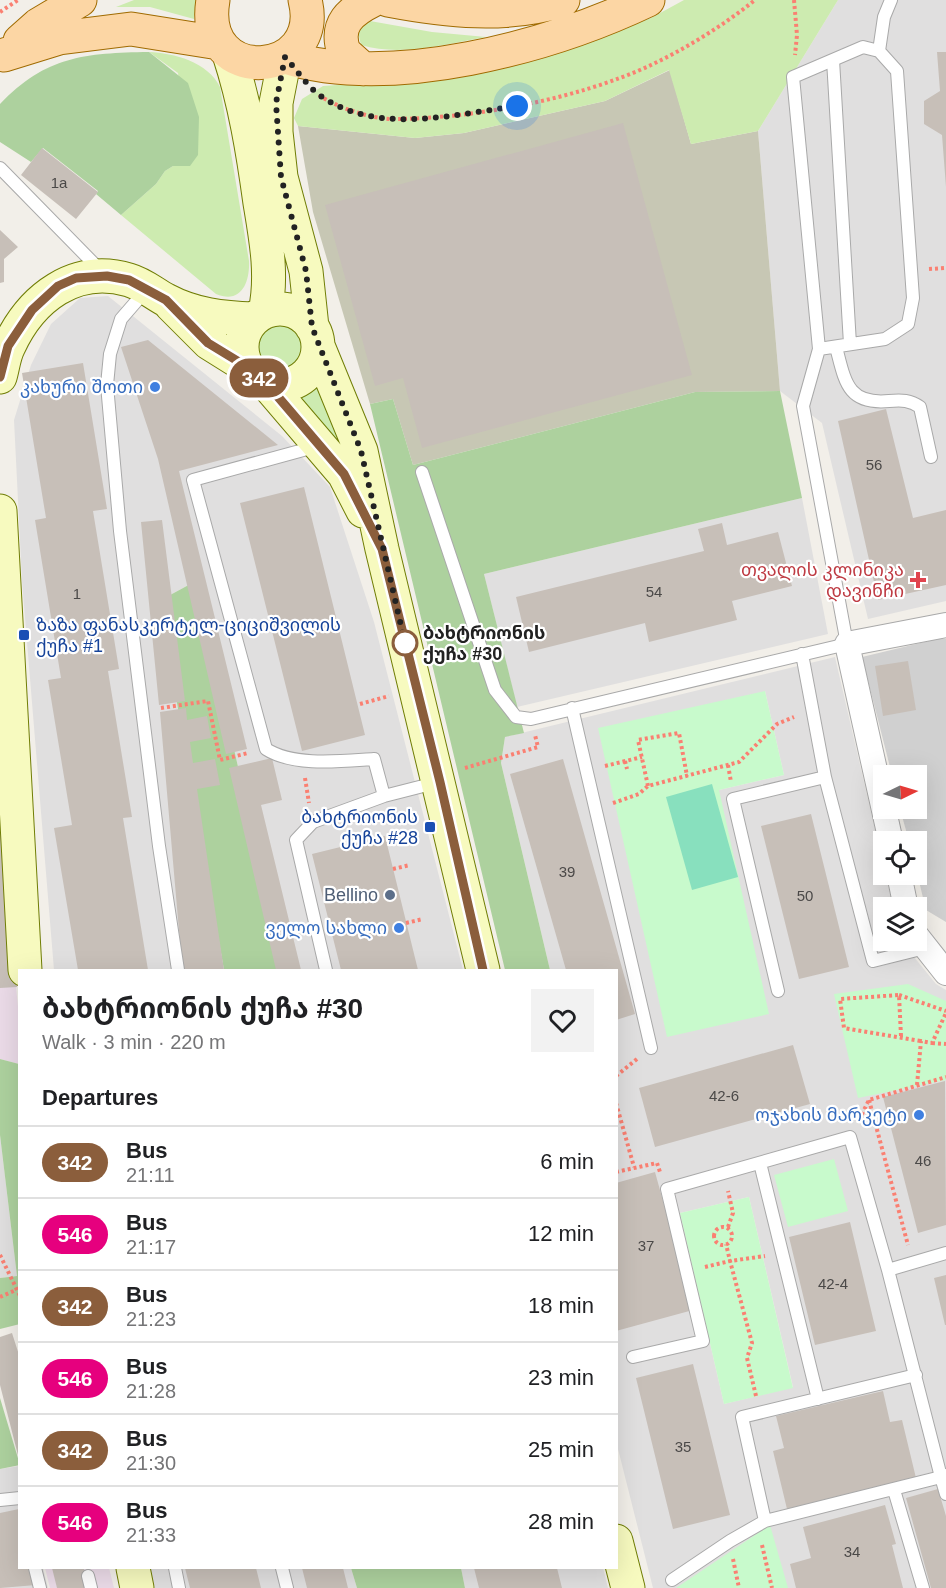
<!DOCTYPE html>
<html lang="en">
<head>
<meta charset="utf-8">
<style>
	body { margin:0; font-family:Helvetica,"Noto Sans Georgian",sans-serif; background:#f2f2f2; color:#202124; height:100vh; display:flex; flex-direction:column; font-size:22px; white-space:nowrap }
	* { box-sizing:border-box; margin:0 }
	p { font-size:20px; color:#757577 }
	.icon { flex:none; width:33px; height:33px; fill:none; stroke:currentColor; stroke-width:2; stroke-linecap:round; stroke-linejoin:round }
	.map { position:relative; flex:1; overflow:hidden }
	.sheet { position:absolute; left:18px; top:969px; width:600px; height:600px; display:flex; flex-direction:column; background:#fff; border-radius:0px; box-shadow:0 6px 24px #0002 }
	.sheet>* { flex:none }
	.badge { padding:0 12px; border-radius:20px; font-size:21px; line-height:39px }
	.needle { width:39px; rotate:85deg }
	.controls { position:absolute; left:873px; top:765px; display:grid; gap:12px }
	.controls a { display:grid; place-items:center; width:54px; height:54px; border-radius:0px; background:#fff; box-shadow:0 6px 24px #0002; font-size:30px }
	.you { position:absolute; width:30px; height:30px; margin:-15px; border:4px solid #fff; border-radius:50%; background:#1a73e8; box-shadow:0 0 0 9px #1a73e833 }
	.map>.badge { position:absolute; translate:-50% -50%; box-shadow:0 0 0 3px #fff }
	h2 { padding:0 24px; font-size:22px; line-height:54px }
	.round { display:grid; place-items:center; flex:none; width:63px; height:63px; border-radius:0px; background:#f2f2f2 }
	.overview { display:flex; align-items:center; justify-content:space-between; height:102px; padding:0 24px }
	h1 { font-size:28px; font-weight:700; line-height:45px }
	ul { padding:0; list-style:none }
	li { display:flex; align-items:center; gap:18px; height:72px; padding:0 24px; border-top:2px solid #e0e0e0 }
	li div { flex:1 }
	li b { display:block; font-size:22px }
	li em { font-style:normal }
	li .badge { min-width:66px; font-weight:700; text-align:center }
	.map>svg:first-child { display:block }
</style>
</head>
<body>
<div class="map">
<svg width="946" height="1588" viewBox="0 0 946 1588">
	<rect width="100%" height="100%" fill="#f2efe9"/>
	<!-- residential -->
	<path fill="#e0dfdf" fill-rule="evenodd" d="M838,0H946V601L868,619L822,423L780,391L758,131Z
		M108,296L282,436L330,487L374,622L463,970H284L196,581L159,601L224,970H54L22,581L14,420L31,365L51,324L80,298Z
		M802,498L828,634L517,707L484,574Z
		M835,657L893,907L884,908V940L901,941L936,984L946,990V1588H653L617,1445L616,970H550L501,763L505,737ZM765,691L784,775L719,790ZM749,1197L793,1387L724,1404L680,1213Z
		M0,1135L17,1276L0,1278Z
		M19,1466L20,1568H43L48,1588H0V1469Z
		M150,1568H351L357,1588H155Z
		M461,1568H603L608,1588H465Z"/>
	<!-- industrial -->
	<path fill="#ebdbe8" d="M0,833L19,1016V1064L0,1059Z
		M45,1568H109L114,1588H50Z"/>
	<!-- religious -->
	<path fill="#d0d0d0" d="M937,639H946V922L926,910L917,873L916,842L909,841L900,809L916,808V776L892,775L862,657Z"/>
	<!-- construction -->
	<path fill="#c7c7b4" d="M670,70L691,144L758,131L780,391L695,392L413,465L393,399L370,404L313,212L298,126L415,138L464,133L605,101Z"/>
	<!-- grass -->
	<path fill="#cdebb0" d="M134,0H196L194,19L150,7H116Z
		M684,0H838L758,131L691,144L669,70L605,101L464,133L415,138L298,126L294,118L302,99L323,86L449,77L520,64L651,18Z
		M370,21L432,32L486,37C447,44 400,57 361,45L358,32L361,24Z
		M149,52C174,53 208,62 220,87L249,261C250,281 242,305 216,294L121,215L156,184L165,171L173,166H190L178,73Z
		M256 347a24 24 0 1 1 48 0a24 24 0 1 1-48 0Z
		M318,379L350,457L285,393L298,391Z"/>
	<!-- forest -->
	<path fill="#add19e" d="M149,52L188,83L199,117L198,155L190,166H173L165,171L156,184L121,215L96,194L98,191L43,148L31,162L0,142V104C46,56 85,53 149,52Z
		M780,391L802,498L484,574L524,733L505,737L501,763L550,970H505L370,404L393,399L413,465L695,392Z
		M196,581L284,970H224L159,601Z
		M0,1059L19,1064L20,1324L0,1329V1278L17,1276L0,1135Z
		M0,1398L20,1465L0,1469Z
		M351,1568H461L465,1588H357Z"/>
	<!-- park -->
	<path fill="#c8facc" d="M765,691L784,775L719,790L769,1014L667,1037L598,728Z
		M908,984L946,1001V1080L858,1098L834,994Z
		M834,1159L848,1211L788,1227L774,1175Z
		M749,1197L793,1388L724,1404L680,1213Z
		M770,1525L788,1588H676Z"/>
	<!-- pitch -->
	<path fill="#88e0be" d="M712,784L738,877L692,890L666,797Z"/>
	<!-- building -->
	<path fill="#c7bfb8" d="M937,52H946V187L942,135L924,124V101L940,91Z
		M623,123L692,375L422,448L403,378L375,386L325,205Z
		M42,148L98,192L76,219L21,175Z
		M0,230L18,247L4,259V282L0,283Z
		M148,340L278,445L179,471L247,749L226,754L158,459L121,347Z
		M83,363L107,509L93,511L119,669L108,671L132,817L123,818L148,970H78L54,828L72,825L48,680L61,678L35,520L46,518L22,373Z
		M886,409L913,518L946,510V585L878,600L838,421Z
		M304,487L365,735L302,751L240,503Z
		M162,520L185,701L159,705L141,522Z
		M722,523L727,545L778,532L792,586L732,601L737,620L649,642L645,623L529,652L516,597L704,551L698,529Z
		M908,661L916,710L883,716L875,666Z
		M186,708L187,720L207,716L211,738L190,742L193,763L215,759L220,785L197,789L224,970H183L182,965L160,712Z
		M272,758L282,800L261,805L301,970H276L229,768Z
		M563,759L635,1014L616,1020V970H566L510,774Z
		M0,782L17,987L0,988Z
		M811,814L849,967L799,979L761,826Z
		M385,836L418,970H341L312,854Z
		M793,1045L810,1104L655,1147L639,1088Z
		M945,1081L946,1225L918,1233L883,1097Z
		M655,1172L693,1310L616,1331V1183Z
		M850,1222L876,1331L815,1345L789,1237Z
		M946,1275V1325H945L934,1278Z
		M12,1333L20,1358L19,1459L0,1385V1337Z
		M693,1364L730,1515L673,1529L636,1378Z
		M883,1391L890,1422L902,1420L916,1478L787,1509L773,1451L784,1448L776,1416Z
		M938,1489L946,1516V1588H931L906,1498Z
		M885,1505L896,1544L892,1545L903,1588H796L790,1564L811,1558L803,1527Z
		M19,1509L20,1568H32L36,1585L0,1588V1513Z
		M52,1568H84L88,1588H57Z
		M185,1568H256L261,1588H190Z
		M302,1568H343L348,1588H307Z
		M474,1568H557L562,1588H479Z"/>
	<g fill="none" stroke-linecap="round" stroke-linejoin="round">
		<defs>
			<path id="lane" d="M879,51L884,17L891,0
				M833,60L850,344
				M0,168L102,272
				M147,289L121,319L110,354L107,385L120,531L159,846L178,970
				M836,347C845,381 847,405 889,401C902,400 910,400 920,407L931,457
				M318,446L193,480L266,749C294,767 342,761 374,759L384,796
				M422,472L495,690L516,717L531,719L847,644L803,406L819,349L793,77L863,47L879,51L897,71L913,298L908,324L885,339L819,349
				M802,654L825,777L873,961L925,948
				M572,708L651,1048
				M326,970L296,840L313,822L384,796L435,783
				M778,991L733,799L825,777
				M760,1163L818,1399
				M888,1270L941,1477L946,1475
				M633,1357L703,1341L667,1189L850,1137L888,1270L946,1253
				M894,1490L923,1588
				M0,1500L20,1498
				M765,1521L742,1417L916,1375
				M35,1568L40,1588
				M175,1568L179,1588
				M282,1568L287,1588
				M88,1576L91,1588
				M672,1580L730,1541L765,1521L941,1477L946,1494"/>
			<path id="street" d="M891,842L847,644L946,625
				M899,874L906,908
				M916,935L946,973"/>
			<path id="secondary" d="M229,54C245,103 253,152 260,203C266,239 273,276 265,312
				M285,57L276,103V132L281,177L306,271L312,327
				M171,305L209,343L249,368
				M242 347a38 38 0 1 1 76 0a38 38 0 1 1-76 0Z
				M318,346L361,451L382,549L483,970
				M0,377C3,367 4,355 9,346C31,298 75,264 129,280C143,284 153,293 166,300C194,315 223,318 254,319
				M267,384L344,474L363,511
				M0,511L25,970
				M616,1541L628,1588
				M133,1568L137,1588"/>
			<path id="primary" d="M213,0C198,88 325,79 305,0
				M388,0C446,11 506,18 563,0
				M20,41L38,25L80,0
				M4,55L59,38L131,29L219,43
				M285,57C392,90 549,47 648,0
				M363,69L344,52C334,24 351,11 373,0"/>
		</defs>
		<!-- lane casing -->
		<use href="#lane" stroke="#a9a9a9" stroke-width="14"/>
		<!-- street casing -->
		<use href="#street" stroke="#a9a9a9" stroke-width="26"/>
		<!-- secondary casing -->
		<use href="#secondary" stroke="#707d05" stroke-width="35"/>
		<!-- primary casing -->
		<use href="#primary" stroke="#a06b00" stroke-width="35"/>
		<!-- path -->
		<path stroke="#fa8072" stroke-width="4" stroke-dasharray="3 3" stroke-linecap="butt" d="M794,0L797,35L795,55
			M0,12L18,0
			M319,95C335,107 372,119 392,119C471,119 579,99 651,65C687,48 724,25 755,0
			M929,269L946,268
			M360,704L389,696
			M161,708L208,701L220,760L248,753
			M625,761L627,769
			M728,765L731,782
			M605,766L642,757
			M465,768L538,747L535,735
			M305,778L309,803
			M648,786L638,740L679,733L687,776
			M613,803L639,794L648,786L739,762L777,724L794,717
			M393,869L410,865
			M406,923L423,919
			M899,995L946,1011
			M901,1036L899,995L840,999L844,1028L921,1041
			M932,1043L946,1044
			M616,1076L637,1059
			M917,1085L921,1041L932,1043L946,1013
			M869,1100L908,1245
			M616,1103L634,1167
			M859,1120L869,1100L946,1077
			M616,1172L657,1163L660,1172
			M714 1236a9 9 0 1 1 18 0a9 9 0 1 1-18 0Z
			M728,1227L733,1213L728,1191
			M0,1255L20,1296
			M705,1267L730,1261L726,1244
			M0,1297L16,1290
			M756,1396L747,1358L752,1343L730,1261L765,1256
			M762,1545L772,1588
			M733,1559L739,1588"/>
		<!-- lane -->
		<use href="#lane" stroke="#fff" stroke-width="12"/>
		<!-- street -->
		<use href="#street" stroke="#fff" stroke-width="24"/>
		<!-- secondary -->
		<use href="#secondary" stroke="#f7fabf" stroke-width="33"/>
		<!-- primary -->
		<use href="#primary" stroke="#fcd6a4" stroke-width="33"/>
	</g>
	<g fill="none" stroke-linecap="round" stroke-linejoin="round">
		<defs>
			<path id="line" d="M0,377L8,346L32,310L58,286L76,278L107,276L129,280L166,300L208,343L249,368L267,384L332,460L344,474L382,549L440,782L483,970"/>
		</defs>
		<!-- line casing -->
		<use href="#line" stroke="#fff" stroke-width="14"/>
		<!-- line -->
		<use href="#line" stroke="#8b5e3c" stroke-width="9"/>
		<!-- walk -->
		<path stroke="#222" stroke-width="6" stroke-dasharray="0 10.8" d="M405,643L361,451L312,327L306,271L281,177L276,103L285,57C298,71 310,91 327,100C382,134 457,114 517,106"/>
	</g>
	<!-- markers -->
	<g fill="#3f7fe0" stroke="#fff" stroke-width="2">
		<circle cx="155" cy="387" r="6"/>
		<circle cx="399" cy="928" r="6"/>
		<circle cx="919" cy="1115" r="6"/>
	</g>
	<path fill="#e0444e" stroke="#fff" stroke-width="2" d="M915 571h6v6h6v6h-6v6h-6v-6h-6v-6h6z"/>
	<g fill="#1a4fb4" stroke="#fff" stroke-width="2">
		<rect x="18" y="629" width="12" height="12" rx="3"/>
		<rect x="424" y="821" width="12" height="12" rx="3"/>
	</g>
	<circle fill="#fff" stroke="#8b5e3c" stroke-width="3" cx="405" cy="643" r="12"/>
	<circle fill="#5c6f8a" stroke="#fff" stroke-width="2" cx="390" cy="895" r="6"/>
	<g text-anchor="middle" stroke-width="4.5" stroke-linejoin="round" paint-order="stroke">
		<!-- number labels -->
		<g font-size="15" fill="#4b4948">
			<text x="59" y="188">1a</text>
			<text x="874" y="470">56</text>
			<text x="654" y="597">54</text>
			<text x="77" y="599">1</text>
			<text x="567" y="877">39</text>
			<text x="805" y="901">50</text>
			<text x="724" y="1101">42-6</text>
			<text x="923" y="1166">46</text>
			<text x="646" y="1251">37</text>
			<text x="833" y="1289">42-4</text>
			<text x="683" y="1452">35</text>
			<text x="852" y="1557">34</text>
		</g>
		<!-- shop labels -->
		<g font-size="18" fill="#366cbe" stroke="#fff" text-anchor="end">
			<text x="143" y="393">კახური შოთი</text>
			<text x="387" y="934">ველო სახლი</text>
			<text x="907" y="1121">ოჯახის მარკეტი</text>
		</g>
		<!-- health labels -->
		<g font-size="18" fill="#be3a42" stroke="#fff" text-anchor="end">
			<text x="904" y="576">თვალის კლინიკა<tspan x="904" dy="21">დავინჩი</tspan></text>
		</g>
		<!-- transit labels -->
		<g font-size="18" fill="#164399" stroke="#fff" text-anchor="start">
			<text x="36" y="631">ზაზა ფანასკერტელ-ციციშვილის<tspan x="36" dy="21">ქუჩა #1</tspan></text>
			<text x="418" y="823" text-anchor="end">ბახტრიონის<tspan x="418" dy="21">ქუჩა #28</tspan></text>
		</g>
		<!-- stop labels -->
		<g font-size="18" font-weight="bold" fill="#222" stroke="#fff" text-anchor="start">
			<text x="423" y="639">ბახტრიონის<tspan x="423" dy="21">ქუჩა #30</tspan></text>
		</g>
		<!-- service labels -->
		<g font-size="18" fill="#4e5e75" stroke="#fff" text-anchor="end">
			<text x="378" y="901">Bellino</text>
		</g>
	</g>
</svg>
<div class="controls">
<a><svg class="needle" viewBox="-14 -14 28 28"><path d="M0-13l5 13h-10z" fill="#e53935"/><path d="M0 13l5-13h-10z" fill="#757577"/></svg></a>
<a><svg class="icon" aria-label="locate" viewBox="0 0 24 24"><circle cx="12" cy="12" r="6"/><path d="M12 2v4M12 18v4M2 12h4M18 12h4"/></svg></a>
<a><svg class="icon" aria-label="layers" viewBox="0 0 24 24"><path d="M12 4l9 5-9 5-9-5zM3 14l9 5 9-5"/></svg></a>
</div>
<div class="you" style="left:517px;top:106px"></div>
<b class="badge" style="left:259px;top:378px;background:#8b5e3c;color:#fff">342</b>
<section class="sheet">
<div class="overview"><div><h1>ბახტრიონის ქუჩა #30</h1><p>Walk · 3 min · 220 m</p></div><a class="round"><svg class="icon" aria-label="heart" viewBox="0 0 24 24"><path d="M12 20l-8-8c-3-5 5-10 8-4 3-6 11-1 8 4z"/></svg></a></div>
<h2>Departures</h2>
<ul>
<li><span class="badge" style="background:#8b5e3c;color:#fff">342</span><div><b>Bus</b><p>21:11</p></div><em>6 min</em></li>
<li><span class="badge" style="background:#e6007e;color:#fff">546</span><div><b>Bus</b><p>21:17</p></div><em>12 min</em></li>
<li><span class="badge" style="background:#8b5e3c;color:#fff">342</span><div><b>Bus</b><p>21:23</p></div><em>18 min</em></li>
<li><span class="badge" style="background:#e6007e;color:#fff">546</span><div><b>Bus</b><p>21:28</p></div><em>23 min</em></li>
<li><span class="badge" style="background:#8b5e3c;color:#fff">342</span><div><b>Bus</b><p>21:30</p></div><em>25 min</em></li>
<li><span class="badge" style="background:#e6007e;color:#fff">546</span><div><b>Bus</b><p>21:33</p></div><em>28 min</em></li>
</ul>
</section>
</div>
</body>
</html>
